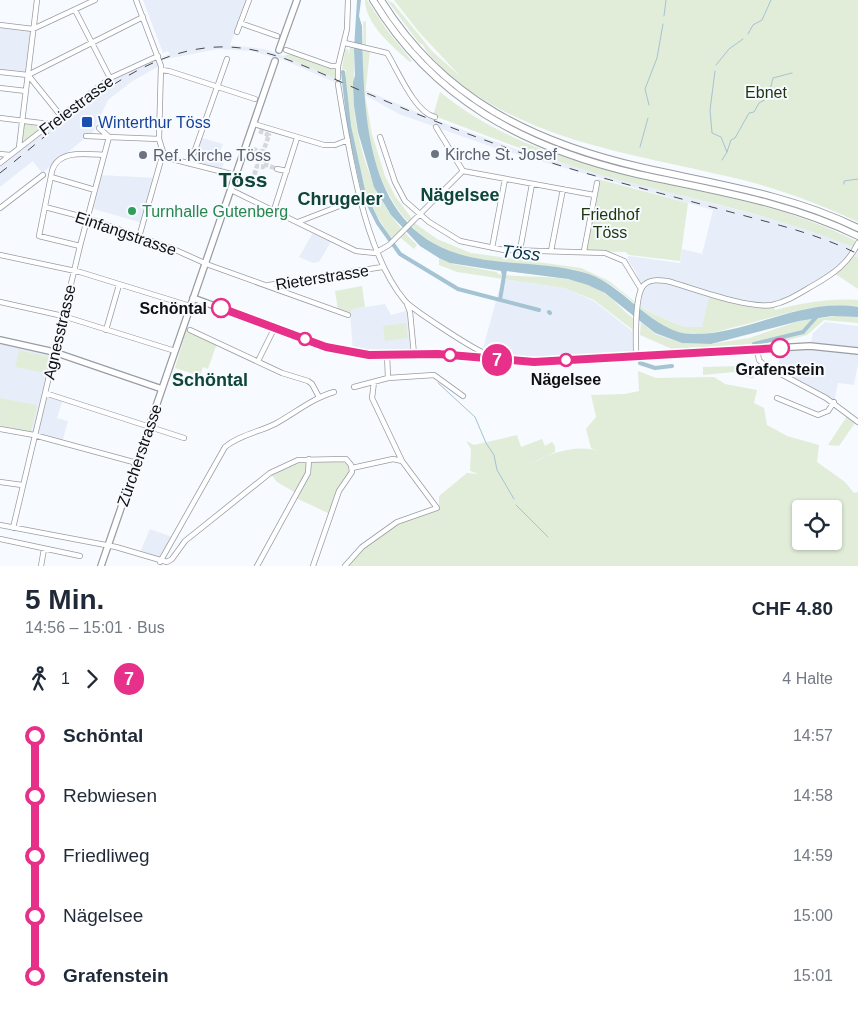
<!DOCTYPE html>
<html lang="de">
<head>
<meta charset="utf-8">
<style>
	body { margin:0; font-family:Helvetica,sans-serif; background:#f2f2f3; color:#1f2937; height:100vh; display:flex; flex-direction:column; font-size:19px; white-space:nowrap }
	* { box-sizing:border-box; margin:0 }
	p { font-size:16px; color:#747a83 }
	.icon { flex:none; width:28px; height:28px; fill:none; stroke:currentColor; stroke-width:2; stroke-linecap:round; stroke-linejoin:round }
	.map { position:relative; height:566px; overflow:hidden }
	.side { display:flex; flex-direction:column; background:#fff; flex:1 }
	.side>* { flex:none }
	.badge { padding:0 10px; border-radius:16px; font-size:18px; line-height:32px }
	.controls { position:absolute; left:792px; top:500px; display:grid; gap:10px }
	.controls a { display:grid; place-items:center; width:50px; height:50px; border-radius:5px; background:#fff; box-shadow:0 1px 4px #0004; font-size:25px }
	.map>.badge { position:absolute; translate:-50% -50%; box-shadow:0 0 0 2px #fff }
	.legs { display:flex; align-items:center; gap:8px; height:55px; padding:0 25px; font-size:16px }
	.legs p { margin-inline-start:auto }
	.headline { display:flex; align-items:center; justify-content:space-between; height:85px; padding:0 25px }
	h1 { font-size:28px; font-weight:700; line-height:38px }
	ul { padding:0 25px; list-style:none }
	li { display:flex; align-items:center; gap:18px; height:60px; font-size:19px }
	li i { display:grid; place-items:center; width:8px; height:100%; margin:0 6px; background:currentColor }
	li i::after { content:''; width:12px; height:12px; margin:-6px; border:4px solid; border-radius:50%; background:#fff }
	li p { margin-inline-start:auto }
	li:first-child i { background:linear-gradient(#0000 50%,currentColor 0) }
	li:last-child i { background:linear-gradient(currentColor 50%,#0000 0) }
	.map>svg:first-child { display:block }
</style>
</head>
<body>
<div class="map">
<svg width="858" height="566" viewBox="0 0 858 566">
	<rect width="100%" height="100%" fill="#f7fafe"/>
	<!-- built -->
	<path fill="#e8eef9" d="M143,0H247L230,45L264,49L292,59L330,72L336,78V83L284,60L251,51L218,49L171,58L161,61L159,66L131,82L108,100L93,132L42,173L33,161L0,187V166L2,164L119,74L170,54L168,51L163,53Z
		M0,25L33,29L28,75L0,72Z
		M365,90L433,119L516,149L599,174L811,229L858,249V258L852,254L845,264L790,299L702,327H686L674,323L645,310L638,304L641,288L636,272L627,259L629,256L680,263L682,249L702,254L713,210L498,149L399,114L365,95Z
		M199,137L223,144L218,156L225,159L221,172L190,164Z
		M99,175L156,178L143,223L90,208Z
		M314,231L332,240L319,262L313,263L299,257Z
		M502,279L564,288L594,301L632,331L633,326L637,329L636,355L511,361L486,359L482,352Z
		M385,304L391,315L409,310L414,354L353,353L350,312L353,309Z
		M825,322L858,326V364L854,385L838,383L834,402L777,371L782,347L810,346L813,333Z
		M0,340L54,352L45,393L63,399L57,418L68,421L62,443L0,429Z
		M150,529L172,537L159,558L140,552Z"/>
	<!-- green -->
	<path fill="#e1edd9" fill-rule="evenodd" d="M365,0H367L386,29L412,61L410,62C394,48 365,24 365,0Z
		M387,0L393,3L432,51L461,77L419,32L394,0H858V222C816,202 771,186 726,176C640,156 548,143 473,93C456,82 441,68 428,53C425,50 425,47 422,44L419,43Z
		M366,21V47L370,51L365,95L372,134L385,176L395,196L416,224L437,239L471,253L581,268L609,281L645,310L674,323L686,327H702L710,292L745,303L773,304L775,310C803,303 829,298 858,300V307C817,301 778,316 739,326C723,330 704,336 687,334C658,330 636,302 614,287C601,278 587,273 572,269C535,263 495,265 459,254C391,234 367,159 363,94C362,70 364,46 363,22Z
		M350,47L354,48C355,67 353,86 354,105C359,159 378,209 417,245L414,249L396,234L391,238L368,202L364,190L349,126L344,85L346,70L342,69L345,50L348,49L349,54Z
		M291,54L337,69V79L283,56Z
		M440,92C562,191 722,173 856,241L853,247C771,213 683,198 598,174C543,158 490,137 437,117L436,114L433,116Z
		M24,124L39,125L41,128L27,139L21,141Z
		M598,179L688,203L680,261L629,255L625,252L584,251Z
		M852,254L858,258V289L834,273Z
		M439,258L453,264L497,272L498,274C531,279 570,272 601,291C614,298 622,311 633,318V330L594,300L564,288L457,272L439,265Z
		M362,286L365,307L353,309L348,315L338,310L335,291Z
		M836,316L858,317V323L824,320L807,335L777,343L672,349L640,335L641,322L655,334L682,343L711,344L749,338L799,321Z
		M406,323L408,338L385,341L383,326Z
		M187,328L217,343L208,369L203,367L200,376L175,368Z
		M19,350L49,357L45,373L15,367Z
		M740,366L755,374L753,379L734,372L703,375V367Z
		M638,371L656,378L714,377L725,384L757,390L754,403L764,408L767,425L787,436L819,445L817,462L845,482L854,493L858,492V566H345L354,555L397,522L435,510L439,506V496L467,473L479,474L470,471L471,449L466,441L474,445L517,435L521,447L542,439L545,446L552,442L555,446V452L531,464C549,453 578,444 598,451L591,448L586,429L596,417L591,395L625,394L639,391ZM801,509H834V541H801Z
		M0,398L37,405L31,432L0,425Z
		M847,416L855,423L839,446L828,445Z
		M309,459L342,461L348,465L349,474L337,489L330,514L294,497L296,493L277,482L270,473Z"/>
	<!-- water -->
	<path fill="#a4c3d3" d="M357,0H361L359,16L362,26C364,107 362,225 459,254C501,267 547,260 589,274C624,286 655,334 692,334C749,335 798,298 858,307V317L832,316L799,321L711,344L682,343L655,333L605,293L588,285L568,279L507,271L502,275L501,271L450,263L439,258L420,246L391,215L374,187L358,132L354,106L353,83L355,75L354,49Z"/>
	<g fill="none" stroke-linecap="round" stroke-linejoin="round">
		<!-- stream -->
		<path stroke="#a4c3d3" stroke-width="1" d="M664,16L666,0
			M748,34L753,25L762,20L771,0
			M716,65L729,49L743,39
			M715,71L710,110L712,133L721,137L727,152L722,160
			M649,105L645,89L657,58L663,24
			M640,147L648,118
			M727,152L731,140L735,138L749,113L754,112L759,103L768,98L773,78L792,73
			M844,184V181L858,179
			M438,383L475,417L486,443L494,455L497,470L514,499
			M516,505L548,537"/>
		<!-- canal -->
		<path stroke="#a4c3d3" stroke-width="4" d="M343,72L349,126L364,195L378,223L400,254L458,289L539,310
			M500,300L505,270
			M549,312L550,313
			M754,344L803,332L818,315
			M640,363L655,368L672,366"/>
		<!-- minor-tunnel -->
		<path stroke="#d4d7db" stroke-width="4.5" stroke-dasharray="4.5 2" stroke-linecap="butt" d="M259,131L269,135L263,152
			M253,149L267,154L263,167L257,166L254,176
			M264,164L277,169"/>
		<defs>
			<path id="minor" d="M136,0L161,66L159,139
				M75,10L110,78
				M240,23L277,36
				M0,25L33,29L95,0
				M237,32L249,0
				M345,43L387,53C397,69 415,113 435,117
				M286,50L331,66H338
				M161,70L169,71L255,99
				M0,72L28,75L143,17
				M28,75L61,116
				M338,78V66L347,29L348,0
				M338,84C348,147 364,253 405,301C413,310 469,346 482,352L486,359
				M0,88L26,91
				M0,118L49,124
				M254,124L324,145H335L348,140
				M436,127L463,171L594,195
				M99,128L109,137L159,139L163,152L168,158L235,175
				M380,137L395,182L405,201L429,222L460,241L504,250L605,253L624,261L641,289
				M19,147L37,0
				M0,154L10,155
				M0,163L110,78L158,56
				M190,164L227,59
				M277,169L287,171
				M51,177L95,190
				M231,190L356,251L375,253L389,245L463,171
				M45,207L87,218L171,248L209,265L348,315
				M0,208L43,175
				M274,210L297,138
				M298,222L360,198
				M139,237L161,160L165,156
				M80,246L39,236L52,171C58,149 87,154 104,155
				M492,248L505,179
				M520,250L532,184
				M551,251L563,189
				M584,251L597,183
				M0,255L80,272L190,306
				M269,285L382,267
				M0,302L63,316L175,351
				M407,304L410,312L414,354
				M106,330L119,285
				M190,330L282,373L308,381L312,384L319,397
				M757,349L759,360L764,365L826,398L858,422
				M636,355C636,341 634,294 644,285C650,279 659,280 667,281C693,288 747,309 772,305C787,302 800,293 814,285C833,274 848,264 858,243
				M258,361L275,327
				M388,378L434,375L463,396
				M354,387L388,378L387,355
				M45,393L184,438
				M777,398L818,415L828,411L834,402
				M0,429L34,435L137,463
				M352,468L393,459L402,461
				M0,482L22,485
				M0,525L116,547L167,562L172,559L185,541L270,473L298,460L346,459L351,465L352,472L339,491L313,566
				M13,528L80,246L109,137L86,136
				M0,539L80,556
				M160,562L225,447C239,435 259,432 275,424C295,413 313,398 334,392
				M41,566L44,549
				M257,566L308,473L309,459
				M345,566L362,547L397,522L437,508L402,461L372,398L374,382"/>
			<path id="major" d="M279,50L297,0
				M193,298L326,347L369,355L438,354L534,362L810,346L858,351
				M0,340L54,352L162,389
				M101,566L275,61"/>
			<path id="highway" d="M373,0C433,99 523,147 633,173C709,190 787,201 858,236
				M381,0C442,99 534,143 644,168C716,184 791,195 858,228"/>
		</defs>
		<!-- minor casing -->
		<use href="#minor" stroke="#999da4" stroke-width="6"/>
		<!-- major casing -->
		<use href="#major" stroke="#999da4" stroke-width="8"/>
		<!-- highway casing -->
		<use href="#highway" stroke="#999da4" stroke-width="8"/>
		<!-- minor -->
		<use href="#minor" stroke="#fff" stroke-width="4.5"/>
		<!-- major -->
		<use href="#major" stroke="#fff" stroke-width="5.5"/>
		<!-- highway -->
		<use href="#highway" stroke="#fff" stroke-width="6"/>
		<!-- rail -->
		<path stroke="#47484b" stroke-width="1" stroke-dasharray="9 9" stroke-linecap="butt" d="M0,173C59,127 128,57 205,48C259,41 308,68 357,89C437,123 518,155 603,178C648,190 693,202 738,214C779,225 820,235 858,254"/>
	</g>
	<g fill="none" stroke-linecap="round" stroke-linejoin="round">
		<defs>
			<path id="line-1" d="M221,308L326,347L369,355L438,354L534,362L780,348"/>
		</defs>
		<!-- line-1 casing -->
		<use href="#line-1" stroke="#fff" stroke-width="11"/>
		<!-- line-1 -->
		<use href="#line-1" stroke="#e73089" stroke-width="8"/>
	</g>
	<!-- markers -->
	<rect fill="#1a4fb4" stroke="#f7fafe" stroke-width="2" x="81" y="116" width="12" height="12" rx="2.5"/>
	<g fill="#6b7280" stroke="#f7fafe" stroke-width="2">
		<circle cx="435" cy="154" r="5"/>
		<circle cx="143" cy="155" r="5"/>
	</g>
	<circle fill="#2e9e5b" stroke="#f7fafe" stroke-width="2" cx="132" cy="211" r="5"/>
	<g fill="#fff" stroke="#e73089" stroke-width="2.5">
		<circle cx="221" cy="308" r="9"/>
		<circle cx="305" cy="339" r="6"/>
		<circle cx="780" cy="348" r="9"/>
		<circle cx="450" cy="355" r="6"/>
		<circle cx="566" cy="360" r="6"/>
	</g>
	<g text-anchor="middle" stroke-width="4" stroke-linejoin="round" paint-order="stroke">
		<!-- park labels -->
		<g font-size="16" fill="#1e340b" stroke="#f7fafe">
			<text x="766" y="98">Ebnet</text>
			<text x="610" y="220">Friedhof<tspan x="610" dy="18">Töss</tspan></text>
		</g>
		<!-- street labels -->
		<g font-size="16" fill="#0f1012" stroke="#f7fafe">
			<text transform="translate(76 105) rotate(-37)" y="6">Freiestrasse</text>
			<text transform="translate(126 233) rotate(19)" y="6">Einfangstrasse</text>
			<text transform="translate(322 277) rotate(-9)" y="6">Rieterstrasse</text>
			<text transform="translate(59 332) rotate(-77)" y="6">Agnesstrasse</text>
			<text transform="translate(139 455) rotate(-71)" y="6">Zürcherstrasse</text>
		</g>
		<!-- transit labels -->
		<g font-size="16" fill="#164399" stroke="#f7fafe" text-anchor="start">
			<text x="98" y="128">Winterthur Töss</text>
		</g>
		<!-- worship labels -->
		<g font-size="16" fill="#5b616d" stroke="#f7fafe" text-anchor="start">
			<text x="445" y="160">Kirche St. Josef</text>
			<text x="153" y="161">Ref. Kirche Töss</text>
		</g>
		<!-- leisure labels -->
		<g font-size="16" fill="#27864d" stroke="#f7fafe" text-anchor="start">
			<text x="142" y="217">Turnhalle Gutenberg</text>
		</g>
		<!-- stop labels -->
		<g font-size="16" font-weight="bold" fill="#0f1012" stroke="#f7fafe">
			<text x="207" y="314" text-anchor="end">Schöntal</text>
			<text x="780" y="375">Grafenstein</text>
			<text x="566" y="385">Nägelsee</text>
		</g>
		<!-- neighbourhood labels -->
		<g font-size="18" font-weight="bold" fill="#0e4538" stroke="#f7fafe">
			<text x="460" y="201">Nägelsee</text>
			<text x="340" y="205">Chrugeler</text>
			<text x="210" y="386">Schöntal</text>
		</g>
		<!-- water labels -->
		<g font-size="18" font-style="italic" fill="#043143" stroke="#f7fafe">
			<text transform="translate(521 253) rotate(6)" y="6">Töss</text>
		</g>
		<!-- district labels -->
		<g font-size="21" font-weight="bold" fill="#0e4538" stroke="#f7fafe">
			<text x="243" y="187">Töss</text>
		</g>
	</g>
</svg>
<div class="controls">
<a><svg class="icon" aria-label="locate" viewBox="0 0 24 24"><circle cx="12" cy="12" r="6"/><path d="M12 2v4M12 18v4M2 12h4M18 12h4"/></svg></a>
</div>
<b class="badge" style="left:497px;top:360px;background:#e73089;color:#fff">7</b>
</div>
<section class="side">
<div class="headline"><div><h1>5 Min.</h1><p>14:56 – 15:01 · Bus</p></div><b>CHF 4.80</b></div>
<div class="legs"><svg class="icon" aria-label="walk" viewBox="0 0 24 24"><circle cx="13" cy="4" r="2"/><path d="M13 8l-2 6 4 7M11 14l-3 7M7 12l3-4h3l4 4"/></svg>1<svg class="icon" aria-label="forward" viewBox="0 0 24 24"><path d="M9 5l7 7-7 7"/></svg><b class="badge" style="background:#e73089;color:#fff">7</b><p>4 Halte</p></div>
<ul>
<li><i style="color:#e73089"></i><b>Schöntal</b><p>14:57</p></li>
<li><i style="color:#e73089"></i><span>Rebwiesen</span><p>14:58</p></li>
<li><i style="color:#e73089"></i><span>Friedliweg</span><p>14:59</p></li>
<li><i style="color:#e73089"></i><span>Nägelsee</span><p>15:00</p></li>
<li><i style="color:#e73089"></i><b>Grafenstein</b><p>15:01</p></li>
</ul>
</section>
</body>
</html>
